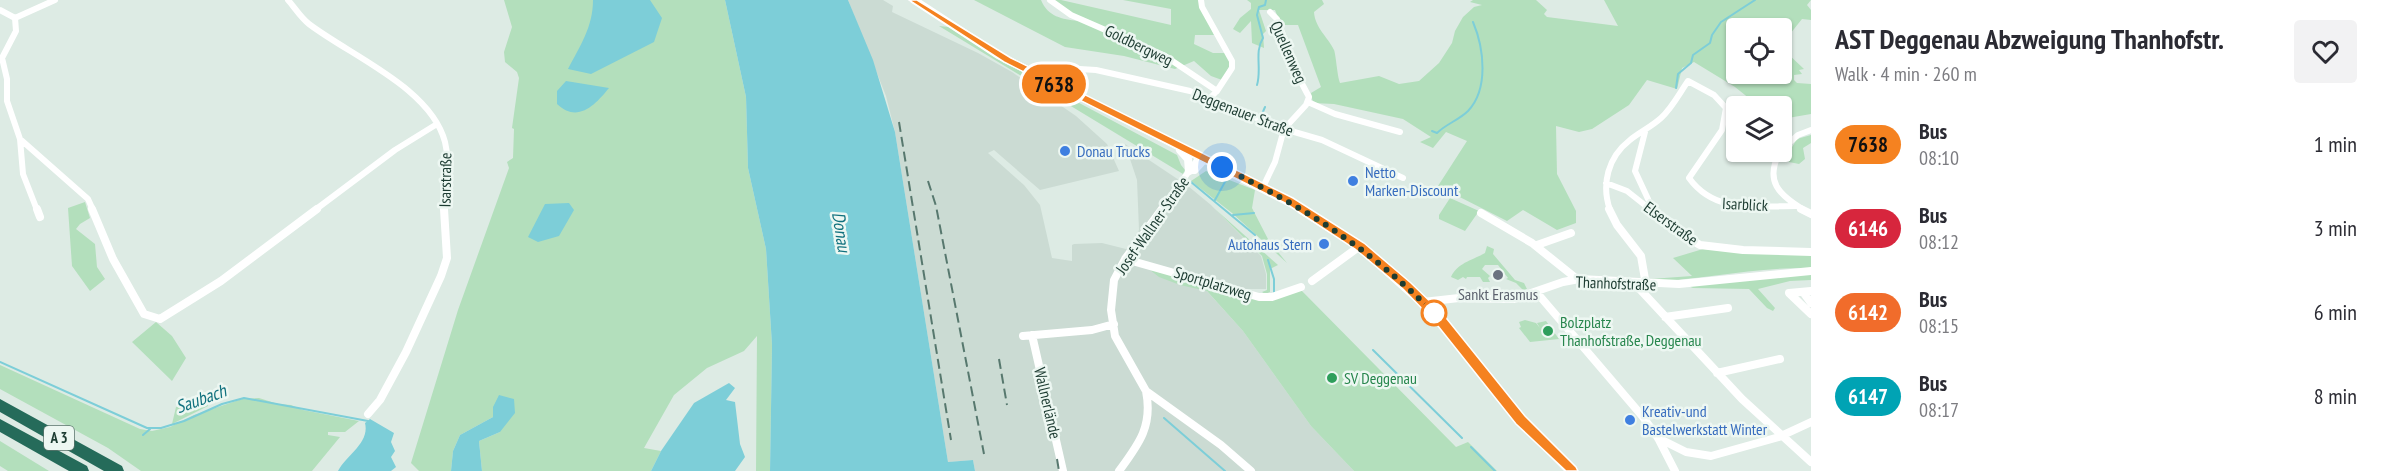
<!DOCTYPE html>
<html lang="en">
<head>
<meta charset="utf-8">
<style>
	body { margin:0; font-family:"PT Sans Narrow",sans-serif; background:#f2f2f3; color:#2b2b33; height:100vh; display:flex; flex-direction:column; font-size:22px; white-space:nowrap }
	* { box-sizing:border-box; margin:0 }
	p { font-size:20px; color:#7c7c81 }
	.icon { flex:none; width:33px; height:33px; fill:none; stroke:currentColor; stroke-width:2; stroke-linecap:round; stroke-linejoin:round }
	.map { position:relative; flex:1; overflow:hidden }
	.sheet { display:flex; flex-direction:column; background:#fff; width:570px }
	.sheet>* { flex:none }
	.badge { padding:0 12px; border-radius:20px; font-size:21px; line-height:39px }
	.fabs { position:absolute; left:1726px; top:18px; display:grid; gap:12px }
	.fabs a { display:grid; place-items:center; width:66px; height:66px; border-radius:6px; background:#fff; box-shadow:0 2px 4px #0004; font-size:30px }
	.you { position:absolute; width:30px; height:30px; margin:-15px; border:4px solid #fff; border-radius:50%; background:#1a73e8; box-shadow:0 0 0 9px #1a73e833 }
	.map>.badge { position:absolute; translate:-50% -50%; box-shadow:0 0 0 3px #fff }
	.round { display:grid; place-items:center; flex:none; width:63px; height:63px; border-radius:6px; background:#f2f2f3 }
	.head { display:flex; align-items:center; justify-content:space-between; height:102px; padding:0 24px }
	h1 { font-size:28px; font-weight:700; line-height:45px }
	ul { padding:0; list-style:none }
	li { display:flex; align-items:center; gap:18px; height:84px; padding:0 24px }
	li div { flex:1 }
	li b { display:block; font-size:22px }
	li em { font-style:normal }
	li .badge { min-width:66px; font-weight:700; text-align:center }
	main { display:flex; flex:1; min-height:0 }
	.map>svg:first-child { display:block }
</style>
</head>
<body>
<main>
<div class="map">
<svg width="1811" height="471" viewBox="0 0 1811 471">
	<rect width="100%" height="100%" fill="#ddebe4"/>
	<!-- built -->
	<path fill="#cbdbd3" d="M848,0H883L893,6L892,12L978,53L1012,72L1076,116L1107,144L1119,171L1040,190L994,150L988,153L1024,185L1040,205L1052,258L1072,261V245L1074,244L1102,243L1126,249L1139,230L1137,180L1125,144L1188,186L1211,205L1261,256L1266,274V289H1205L1243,331L1311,426L1354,471H975L973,460L948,462L895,132L886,96Z"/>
	<!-- green -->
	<path fill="#b3dfbc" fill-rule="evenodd" d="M504,0H725L746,97L748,168L766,249L772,345L770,471H756L757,336L744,351L707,368L674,395L644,448L661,451L651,471H482L479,441L500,432L493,407V417L460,435L453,451L451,471H419L411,463L458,310L509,168L507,162L513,158L514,129L512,128L519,78L517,72L505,62L504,52L512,27Z
		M974,0H1041C1048,17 1062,19 1078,21L1050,0H1061L1171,25V9L1123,0H1200L1214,35H1195L1194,44L1213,53H1225L1229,58V67L1222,80L1211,76L1194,61L1175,69L1124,56L1065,47Z
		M1247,0H1322L1324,4L1314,12C1315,28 1328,37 1334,50C1336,55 1337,75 1340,83L1379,76L1399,84L1419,81L1439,63L1452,43L1455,31L1463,17L1474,7L1482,5L1470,2L1473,0H1536L1547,10L1544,14L1547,17L1618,26L1604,0H1811L1807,5L1811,10V20L1802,19L1790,34L1786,52L1804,69L1799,70L1802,74L1794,75V80L1797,83L1811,84V114L1782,119V106H1737V114L1729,111L1727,103H1755L1735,87L1694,62L1682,68L1677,89L1647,80L1629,105L1592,129L1579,132L1556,126L1557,174L1576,211V223L1557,230L1523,210L1507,221L1438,186L1467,141L1446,132L1433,148L1420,142L1431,137L1403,119L1334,104L1313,103L1311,93L1321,87L1298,25H1281L1275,10H1259L1266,31L1263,34L1264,48L1252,43L1251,21L1240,33L1233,29L1240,18L1251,9V3ZM1737,28H1782V74H1737Z
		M939,26L949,27L1036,80L1177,155L1181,165L1185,170L1183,174Z
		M1811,135V143L1803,148L1805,159L1799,164L1789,162V152L1797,139Z
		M1206,171L1255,190L1252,208L1269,241L1287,263L1232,213L1191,181Z
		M1450,198L1479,211L1465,231L1439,219V215Z
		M85,202L90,218L80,224L76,229L95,244L97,267L105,279L90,291L72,266L68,208Z
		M1215,209L1278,265L1270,269V292L1265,294L1262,292L1267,290V274L1262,256Z
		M1487,246L1494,249L1493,254L1515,280L1524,283L1527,289L1523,290L1516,283L1506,279L1508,278L1498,265H1485L1482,269L1490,276L1488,278L1490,282H1483L1480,277H1467L1466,279L1463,277L1458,280L1451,277C1457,263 1473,260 1485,253Z
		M1703,249L1811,255V268C1757,267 1705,279 1651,282L1650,279L1692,276L1673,258Z
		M1150,270L1270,299L1301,290L1456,447L1468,442L1497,471H1354L1311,426L1243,331L1207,291L1180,285L1159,277Z
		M1811,274V280L1790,281L1758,289L1775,308L1773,311L1767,308L1749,289L1693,288L1688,286Z
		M1525,320L1536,323L1540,328L1537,323L1546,321L1559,339L1530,342L1519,328L1521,327L1519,322Z
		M156,322L172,336L186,358L172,381L132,342Z
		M0,365L140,429L152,431L170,427L194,415L242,399L259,398L278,404L291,405L303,410L359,421L345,432H328V435L340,437L312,471H141L108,448L0,389Z
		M204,398L208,406L172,424L176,407Z
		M0,441L49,471H8L0,466Z"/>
	<!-- water -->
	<path fill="#7dced8" d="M593,0H650L662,18L654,42L591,74L568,69C580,46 593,27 593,0Z
		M725,0H848L873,60L895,132L948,462L973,460L975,471H770L772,345L766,249L748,168L746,97Z
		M566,81L609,88C596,104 578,124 557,104V91Z
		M569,203L574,210L559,236L538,242L528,237L545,204Z
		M729,383L735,388L726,400L735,402L740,444L745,457L735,471H651L661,451L694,403Z
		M499,395L514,399L515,413L500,432L479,441L482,471H451L453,451L460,435L493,417V407Z
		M370,419L394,433L391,442L395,451L391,457L396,467L391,471H338C346,455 370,443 365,423Z"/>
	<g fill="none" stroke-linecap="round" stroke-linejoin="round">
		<!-- stream -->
		<path stroke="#7dced8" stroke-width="2" d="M1257,85C1262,69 1254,52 1263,38L1257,15L1259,7L1265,5L1266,0
			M1676,88L1678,74L1691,63L1693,55L1710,43L1712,35L1721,22L1755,0
			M1262,114L1265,107
			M1432,131L1437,133C1446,124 1459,120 1468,111C1489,89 1484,48 1473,22
			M1225,160L1236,167
			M1191,182L1255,235
			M1215,200L1226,180
			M1233,215L1254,213
			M1268,260L1274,279V292
			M1373,350L1462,438
			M0,362L147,428H161L184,421L222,404L244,398L368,421
			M1164,418L1225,471
			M143,435L150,429
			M1471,447L1495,471"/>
		<!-- street-far1 -->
		<path stroke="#fff" stroke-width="6" d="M288,0C295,8 301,18 309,24C351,56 431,88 445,142C451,165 443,187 445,210
			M1050,0L1071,15L1165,56L1217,91L1210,98
			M1201,0L1202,7L1232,61V68L1217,91
			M0,10L15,18L55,0
			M15,18L16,31L2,58L7,79V101L20,139L23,174L37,210
			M1042,78L1063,68L1096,70L1190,91L1284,129L1322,140L1403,178
			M1308,102L1335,114L1400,132
			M1645,132L1635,171L1648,199
			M20,139L88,199L93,210
			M1782,149L1798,135L1811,130
			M1780,152C1764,181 1779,195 1804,210
			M1189,171H1195L1206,159
			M1606,183L1627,191L1651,210
			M1263,187L1275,162L1284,129L1306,105L1309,97L1300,80L1277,19L1270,12
			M315,210L395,150L437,124
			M1161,210L1200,156
			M1610,210C1601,184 1608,157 1630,140C1640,132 1651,127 1661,118C1672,108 1679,94 1688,81L1714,95L1726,108L1722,130L1689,178C1715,214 1756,206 1796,206"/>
		<!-- street -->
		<path stroke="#fff" stroke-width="8" d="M37,209L40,217
			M92,209L113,259L144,314L160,319L221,281L317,209
			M1162,209L1125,259L1114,280L1111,310L1115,336L1146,391L1221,445L1251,471
			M1609,209L1617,225L1641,256L1646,285
			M1649,209L1678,232L1700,245L1743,250L1811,252
			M1801,209L1811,214
			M1481,213L1532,243L1577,279
			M1537,245L1571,233
			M1125,259L1259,297H1272L1301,287
			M1312,281L1360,246
			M1635,284L1742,399L1811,462
			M1811,291L1789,293L1811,314
			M1803,292L1811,303
			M1538,294L1643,417L1658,438L1675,471
			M1423,302L1459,298L1514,299L1563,282L1579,279L1679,284L1811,271
			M1665,317L1728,308
			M1032,335L1063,471
			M1023,336L1092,330L1114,324
			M1717,373L1780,359
			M368,414L380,400L406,352L441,276L447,258L444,209
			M1658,438L1686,452L1711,456L1779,437L1811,422
			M1119,471C1139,444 1153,426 1146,391"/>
		<!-- secondary-far1 -->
		<path stroke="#fff" stroke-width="8" d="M914,0L998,55L1304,210
			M1180,150L1188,159L1189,171"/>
		<!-- secondary -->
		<path stroke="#fff" stroke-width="10" d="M1301,209L1360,246L1439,317L1521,420L1571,471"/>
		<!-- highway -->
		<path fill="#256b5a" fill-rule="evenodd" d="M0,399L122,466L124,471H104L0,412Z
			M0,419L87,466L89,471H69L0,432Z"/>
		<!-- rail -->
		<path stroke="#57786e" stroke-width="2" stroke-dasharray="10 5" stroke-linecap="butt" d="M899,122L951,440
			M928,181L936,206L984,454
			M999,359L1007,405
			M1057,459L1059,471"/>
	</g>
	<!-- line -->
	<path fill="#f58220" stroke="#fff" stroke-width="1.5" d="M909,0H917L1011,58L1293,198L1364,243L1411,283L1443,314L1525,416L1576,467L1578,471H1566L1516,424L1434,321L1403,289L1355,249L1285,203L1004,62Z"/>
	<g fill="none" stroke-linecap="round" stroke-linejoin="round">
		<!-- walk -->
		<path stroke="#1d3c32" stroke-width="6" stroke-dasharray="0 10.8" d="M1222,167C1307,209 1368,247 1436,315L1434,313"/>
	</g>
	<!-- markers -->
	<g fill="#3f7fe0" stroke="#edf7f2" stroke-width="2">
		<circle cx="1065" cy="151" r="6"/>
		<circle cx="1353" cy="181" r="6"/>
		<circle cx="1324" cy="244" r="6"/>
		<circle cx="1630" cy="420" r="6"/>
	</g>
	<circle fill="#6b7280" stroke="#edf7f2" stroke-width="2" cx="1498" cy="275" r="6"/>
	<circle fill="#fff" stroke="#f58220" stroke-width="3" cx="1434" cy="313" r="12"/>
	<g fill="#2e9e5b" stroke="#edf7f2" stroke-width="2">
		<circle cx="1548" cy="331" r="6"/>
		<circle cx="1332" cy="378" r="6"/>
	</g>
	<g text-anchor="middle" stroke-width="5" stroke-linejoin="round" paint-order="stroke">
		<!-- shield labels -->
		<rect fill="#edf7f2" stroke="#5b746c" stroke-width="1.5" x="44" y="426" width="30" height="24" rx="4.5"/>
		<g font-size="15" font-weight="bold" fill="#1d3c32">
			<text x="59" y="443">A 3</text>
		</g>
		<!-- street labels -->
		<g font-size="16" fill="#1d3c32" stroke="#edf7f2">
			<text transform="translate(1139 45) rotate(26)" y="6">Goldbergweg</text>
			<text transform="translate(1289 52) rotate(66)" y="6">Quellenweg</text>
			<text transform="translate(1243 112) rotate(21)" y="6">Deggenauer Straße</text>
			<text transform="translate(445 180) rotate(-89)" y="6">Isarstraße</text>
			<text transform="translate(1745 204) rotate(3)" y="6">Isarblick</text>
			<text transform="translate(1671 223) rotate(36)" y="6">Elserstraße</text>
			<text transform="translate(1152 225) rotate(-55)" y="6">Josef-Wallner-Straße</text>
			<text transform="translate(1213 283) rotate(17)" y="6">Sportplatzweg</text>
			<text transform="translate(1616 283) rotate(2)" y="6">Thanhofstraße</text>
			<text transform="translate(1048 403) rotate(77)" y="6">Wallnerlände</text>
		</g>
		<!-- shop labels -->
		<g font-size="16" fill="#366cbe" stroke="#edf7f2" text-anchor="start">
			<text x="1077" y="157">Donau Trucks</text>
			<text x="1365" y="178">Netto<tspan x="1365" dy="18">Marken-Discount</tspan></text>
			<text x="1312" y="250" text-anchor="end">Autohaus Stern</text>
			<text x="1642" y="417">Kreativ-und<tspan x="1642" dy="18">Bastelwerkstatt Winter</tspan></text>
		</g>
		<!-- worship labels -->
		<g font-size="16" fill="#5b616d" stroke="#edf7f2">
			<text x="1498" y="300">Sankt Erasmus</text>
		</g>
		<!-- leisure labels -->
		<g font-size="16" fill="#27864d" stroke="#edf7f2" text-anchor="start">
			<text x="1560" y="328">Bolzplatz<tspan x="1560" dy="18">Thanhofstraße, Deggenau</tspan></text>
			<text x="1344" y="384">SV Deggenau</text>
		</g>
		<!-- water labels -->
		<g font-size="18" font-style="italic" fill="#11717e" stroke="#edf7f2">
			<text transform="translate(841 232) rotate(81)" y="6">Donau</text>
			<text transform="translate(201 399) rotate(-20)" y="6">Saubach</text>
		</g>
	</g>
</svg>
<div class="fabs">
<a><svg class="icon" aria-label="locate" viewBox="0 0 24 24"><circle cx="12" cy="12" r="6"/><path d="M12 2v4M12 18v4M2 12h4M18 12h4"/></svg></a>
<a><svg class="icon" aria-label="layers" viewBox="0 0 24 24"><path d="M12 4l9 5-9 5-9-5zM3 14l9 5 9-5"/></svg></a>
</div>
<div class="you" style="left:1222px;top:167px"></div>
<b class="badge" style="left:1054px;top:84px;background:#f58220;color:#111">7638</b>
</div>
<section class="sheet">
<div class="head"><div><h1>AST Deggenau Abzweigung Thanhofstr.</h1><p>Walk · 4 min · 260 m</p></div><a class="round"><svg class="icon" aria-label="heart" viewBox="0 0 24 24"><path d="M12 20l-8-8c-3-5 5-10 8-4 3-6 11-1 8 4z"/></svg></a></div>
<ul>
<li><span class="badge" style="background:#f58220;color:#111">7638</span><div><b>Bus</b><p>08:10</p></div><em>1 min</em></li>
<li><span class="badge" style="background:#d7263d;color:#fff">6146</span><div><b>Bus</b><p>08:12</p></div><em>3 min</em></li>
<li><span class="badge" style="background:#f16c2b;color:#fff">6142</span><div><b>Bus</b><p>08:15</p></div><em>6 min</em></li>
<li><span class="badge" style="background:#00a3b4;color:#fff">6147</span><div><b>Bus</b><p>08:17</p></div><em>8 min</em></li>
</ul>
</section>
</main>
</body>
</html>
